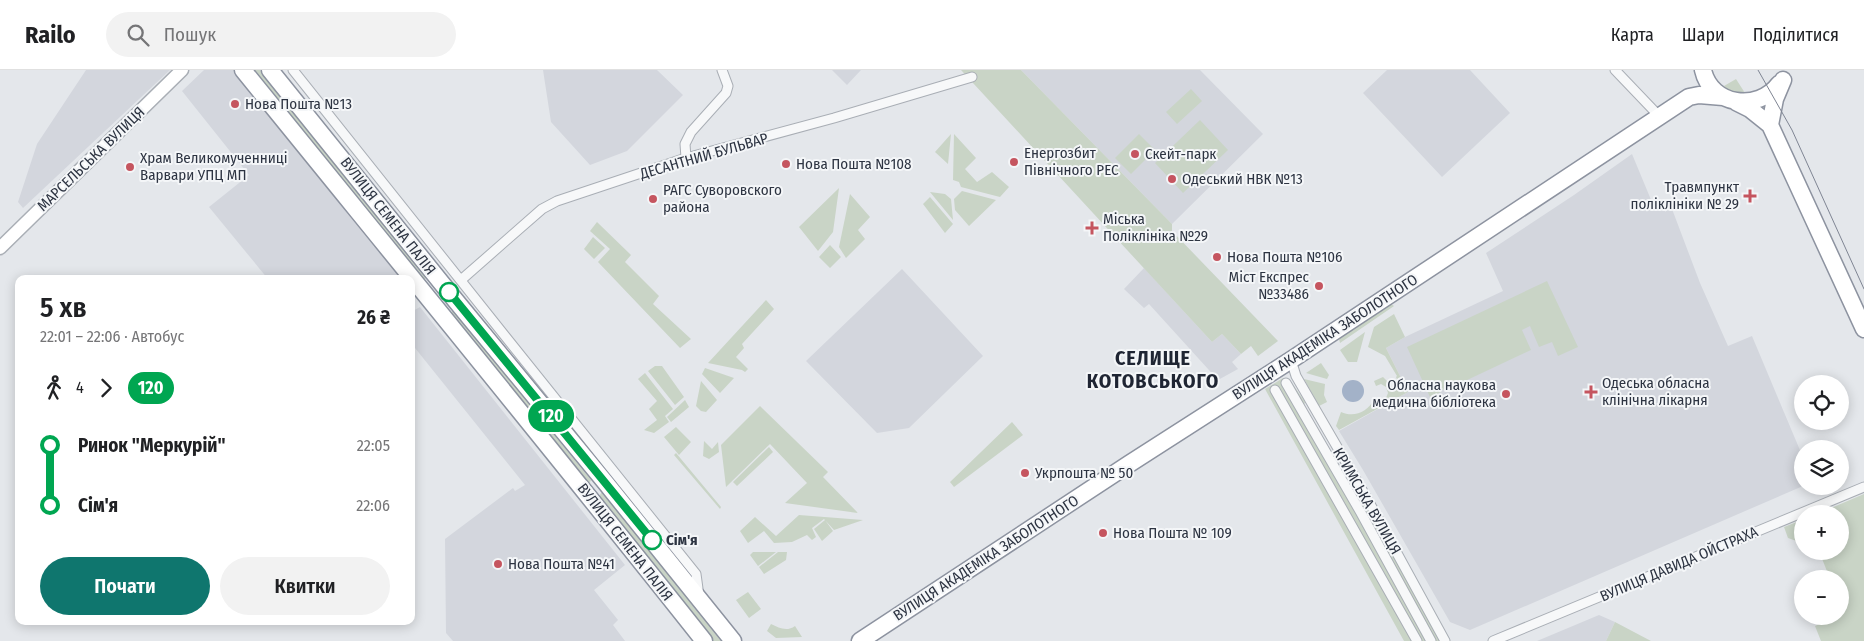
<!DOCTYPE html>
<html lang="uk">
<head>
<meta charset="utf-8">
<style>
	body { margin:0; font-family:"Fira Sans Condensed",sans-serif; background:#f2f2f2; color:#202124; height:100vh; display:flex; flex-direction:column; font-size:19px; white-space:nowrap }
	* { box-sizing:border-box; margin:0 }
	p { font-size:16px; color:#757577 }
	.icon { flex:none; width:28px; height:28px; fill:none; stroke:currentColor; stroke-width:2; stroke-linecap:round; stroke-linejoin:round }
	.map { position:relative; flex:1; overflow:hidden }
	.details { position:absolute; left:15px; top:205px; width:400px; height:350px; display:flex; flex-direction:column; background:#fff; border-radius:10px; box-shadow:0 2px 12px #0003 }
	.details>* { flex:none }
	.badge { padding:0 10px; border-radius:16px; font-size:18px; line-height:32px }
	.controls { position:absolute; left:1794px; top:305px; display:grid; gap:10px }
	.controls a { display:grid; place-items:center; width:55px; height:55px; border-radius:50%; background:#fff; box-shadow:0 2px 12px #0003; font-size:25px }
	.map>.badge { position:absolute; translate:-50% -50%; box-shadow:0 0 0 2px #fff }
	.legs { display:flex; align-items:center; gap:8px; height:55px; padding:0 25px; font-size:16px }
	.legs p { margin-inline-start:auto }
	.summary { display:flex; align-items:center; justify-content:space-between; height:85px; padding:0 25px }
	h1 { font-size:28px; font-weight:600; line-height:38px }
	.button { display:flex; gap:10px; margin-top:auto; padding:10px 25px }
	.button a { flex:1; height:58px; border-radius:30px; background:#0f766e; color:#fff; font-size:20px; font-weight:600; line-height:58px; text-align:center }
	.button a+a { background:#f2f2f2; color:#202124 }
	ul { padding:0 25px; list-style:none }
	li { display:flex; align-items:center; gap:18px; height:60px; font-size:19px }
	li i { display:grid; place-items:center; width:8px; height:100%; margin:0 6px; background:currentColor }
	li i::after { content:''; width:12px; height:12px; margin:-6px; border:4px solid; border-radius:50%; background:#fff }
	li p { margin-inline-start:auto }
	li:first-child i { background:linear-gradient(#0000 50%,currentColor 0) }
	li:last-child i { background:linear-gradient(currentColor 50%,#0000 0) }
	header { display:flex; align-items:center; gap:30px; box-sizing:border-box; height:70px; padding:0 25px; background:#fff; border-bottom:1px solid #e0e0e0 }
	header strong { font-size:24px }
	nav { display:flex; gap:28px; margin-inline-start:auto; font-size:18px }
	.search { width:350px; height:45px; background:#f2f2f2; display:flex; align-items:center; gap:12px; box-sizing:border-box; padding:0 18px; border-radius:28px; color:#757577; font-size:19px }
	.map>svg:first-child { display:block }
</style>
</head>
<body>
<header>
<strong>Railo</strong>
<div class="search"><svg class="icon" aria-label="search" viewBox="0 0 24 24"><circle cx="10" cy="10" r="6"/><path d="M15 15l6 6"/></svg>Пошук</div>
<nav><a>Карта</a><a>Шари</a><a>Поділитися</a></nav>
</header>
<div class="map">
<svg width="1864" height="571" viewBox="0 0 1864 571">
	<rect width="100%" height="100%" fill="#e4e7eb"/>
	<!-- built -->
	<path fill="#d3d6dd" d="M86,0H170L23,138L18,132L37,74Z
		M204,0H243L419,217L411,224V209H268L209,137L249,105L182,21Z
		M543,0H657L683,25L627,81L590,95L551,52Z
		M832,0H861L847,15Z
		M1021,0H1200L1263,64L1172,154Z
		M1387,0H1470L1510,43L1442,107L1363,23Z
		M1632,84L1654,137L1669,131L1700,213L1728,276L1752,266L1802,385L1803,416L1470,560L1450,552L1363,400L1339,361L1408,322L1386,278L1405,267L1503,221L1486,183L1574,125Z
		M1144,198L1212,272L1222,264L1241,284L1232,292L1238,299L1218,310L1149,234L1144,238L1124,219Z
		M902,199L983,286L909,358L877,363L806,291Z
		M420,237L625,495L594,520L618,550L613,555L625,571H453L446,563L445,469L513,418L515,421L525,415L411,273V242Z
		M1599,545L1615,552L1606,571H1537Z"/>
	<!-- green -->
	<path fill="#c9d4c6" d="M252,0H260L427,207L423,211Z
		M961,0H1021L1172,154V161L1278,271L1258,286L1251,276L1241,284L1222,264L1212,272Z
		M1736,9L1745,23L1744,25L1728,20L1724,16Z
		M1191,19L1202,31L1177,54L1166,42Z
		M1200,50L1228,80L1183,123L1155,93Z
		M951,64L948,94L935,82Z
		M954,64L976,88L965,99L977,112L992,102L1009,117L1000,127L961,117L959,112L953,110Z
		M1139,64L1155,80L1131,104L1115,88Z
		M839,118L833,162L818,181L799,157Z
		M962,121L996,130L969,156L955,140L954,129Z
		M930,122L945,124L951,129L953,150Z
		M850,124L870,147L858,160L865,169L846,188L839,177Z
		M930,127L953,154L945,163L923,134Z
		M597,152L631,185L625,192L659,226L653,234L691,269L680,278L598,192L610,179L590,161Z
		M593,167L605,178L594,189L584,179Z
		M830,175L841,187L830,198L819,187Z
		M1547,211L1578,277L1558,286L1552,272L1539,277L1530,256L1522,260L1531,280L1448,319L1447,318L1440,321L1441,322L1430,327L1407,277Z
		M766,230L774,239L742,274L744,278L736,287L748,299L745,302L742,300L708,293Z
		M1391,234L1394,236L1340,273L1339,269Z
		M453,241L591,410L589,414L587,413L449,244Z
		M1394,244L1405,267L1386,278L1408,322L1339,360L1336,356L1341,342C1354,348 1368,342 1374,329L1379,331L1386,328L1388,323L1386,317L1381,314L1376,316L1374,311L1383,307L1387,311H1389L1394,321L1401,318L1396,307L1397,306L1385,286L1368,277L1374,257Z
		M1365,262L1357,292H1348L1340,280Z
		M1321,293L1329,305L1327,309L1306,303Z
		M655,296H662L684,327L675,335L648,301Z
		M705,298L734,308L720,323L702,304Z
		M645,303L673,339L665,346L669,352L654,363L644,360L657,350L649,339L657,331L638,309Z
		M1283,308L1292,313L1305,332L1303,340L1358,433L1366,432L1441,571H1404L1265,319Z
		M1304,309L1325,314L1324,325L1327,332L1319,336Z
		M701,311L717,330L706,342L701,341L696,336Z
		M685,330L689,337L671,352L667,347Z
		M760,336L828,402L823,407L858,443L785,433L807,413L770,374L726,417L721,375Z
		M1012,352L1023,365L954,417L950,412Z
		M676,357L691,372L679,385L664,367Z
		M704,371L712,379L718,372L719,382L709,389L703,386Z
		M769,377L773,382L737,416L733,412Z
		M676,383L721,437L720,439L674,385Z
		M601,423H603L721,571H713L599,427Z
		M1864,424V571H1821L1815,556L1828,550L1827,546H1840V509H1830L1819,481H1840V444H1817Z
		M799,445L863,450L834,460L824,449L812,458L816,467L812,470L807,465L792,472L774,473L764,461L748,473L740,461L755,447L776,466Z
		M825,450L833,461L822,471L814,459Z
		M1802,450V473L1788,468L1784,457Z
		M753,482H776L758,496L750,485Z
		M778,482H787L786,490L764,504L759,497Z
		M748,522L761,539L749,548L736,530Z
		M1615,552L1651,571H1606Z
		M771,554C779,558 787,562 795,556L802,567L776,568L767,561Z"/>
	<!-- water -->
	<path fill="#a3b2c8" d="M1342 321a11 11 0 1 1 22 0a11 11 0 1 1-22 0Z"/>
	<g fill="none" stroke-linecap="round" stroke-linejoin="round">
		<defs>
			<path id="street" d="M293,0L505,266L696,504L699,526
				M1615,0L1659,46
				M686,88L685,74L691,62L726,23L728,16L722,0
				M461,210L542,139L557,131L686,88L834,48L972,7
				M1291,290L1296,306L1369,432L1445,571
				M1286,313L1361,443L1431,571
				M1275,320L1417,571
				M1493,571L1864,417"/>
			<path id="secondary" d="M0,178L182,0"/>
			<path id="highway" d="M243,0C397,190 552,379 704,571
				M270,0L456,231L605,412L733,571
				M1703,0C1711,36 1758,42 1779,14
				M1783,10L1775,29L1770,55L1864,259
				M1736,32L1750,39L1770,55
				M860,571L1129,394L1291,290L1689,27L1699,25L1723,27"/>
		</defs>
		<!-- street casing -->
		<use href="#street" stroke="#a9aeb5" stroke-width="11"/>
		<!-- secondary casing -->
		<use href="#secondary" stroke="#a9aeb5" stroke-width="15"/>
		<!-- highway casing -->
		<use href="#highway" stroke="#8d93a0" stroke-width="19"/>
		<!-- street -->
		<use href="#street" stroke="#f7f8f9" stroke-width="9"/>
		<!-- secondary -->
		<use href="#secondary" stroke="#fff" stroke-width="12"/>
		<!-- highway -->
		<use href="#highway" stroke="#fff" stroke-width="16"/>
		<!-- tram -->
		<path stroke="#7f8593" stroke-width="1" d="M1758,0L1792,60L1864,219"/>
	</g>
	<g fill="none" stroke-linecap="round" stroke-linejoin="round">
		<defs>
			<path id="line-1" d="M449,222L652,470"/>
		</defs>
		<!-- line-1 casing -->
		<use href="#line-1" stroke="#fff" stroke-width="11"/>
		<!-- line-1 -->
		<use href="#line-1" stroke="#00a651" stroke-width="8"/>
	</g>
	<!-- markers -->
	<g fill="#c5555f" stroke="#f4f6f8" stroke-width="2">
		<circle cx="235" cy="34" r="5"/>
		<circle cx="1135" cy="84" r="5"/>
		<circle cx="1014" cy="92" r="5"/>
		<circle cx="786" cy="94" r="5"/>
		<circle cx="130" cy="97" r="5"/>
		<circle cx="1172" cy="109" r="5"/>
		<path d="M1747.5 118.5h5v5h5v5h-5v5h-5v-5h-5v-5h5z"/>
		<circle cx="653" cy="129" r="5"/>
		<path d="M1089.5 150.5h5v5h5v5h-5v5h-5v-5h-5v-5h5z"/>
		<circle cx="1217" cy="187" r="5"/>
		<circle cx="1319" cy="216" r="5"/>
		<path d="M1588.5 314.5h5v5h5v5h-5v5h-5v-5h-5v-5h5z"/>
		<circle cx="1506" cy="324" r="5"/>
		<circle cx="1025" cy="403" r="5"/>
		<circle cx="1103" cy="463" r="5"/>
		<circle cx="498" cy="494" r="5"/>
	</g>
	<g fill="#fff" stroke="#00a651" stroke-width="2.5">
		<circle cx="449" cy="222" r="9"/>
		<circle cx="652" cy="470" r="9"/>
	</g>
	<g text-anchor="middle" stroke-width="4" stroke-linejoin="round" paint-order="stroke">
		<!-- poi labels -->
		<g font-size="15" fill="#2d3442" stroke="#f4f6f8" text-anchor="start">
			<text x="245" y="39">Нова Пошта №13</text>
			<text x="1024" y="88">Енергозбит<tspan x="1024" dy="17">Північного РЕС</tspan></text>
			<text x="1145" y="89">Скейт-парк</text>
			<text x="140" y="93">Храм Великомученниці<tspan x="140" dy="17">Варвари УПЦ МП</tspan></text>
			<text x="796" y="99">Нова Пошта №108</text>
			<text x="1182" y="114">Одеський НВК №13</text>
			<text x="1739" y="122" text-anchor="end">Травмпункт<tspan x="1739" dy="17">поліклініки № 29</tspan></text>
			<text x="663" y="125">РАГС Суворовского<tspan x="663" dy="17">района</tspan></text>
			<text x="1103" y="154">Міська<tspan x="1103" dy="17">Поліклініка №29</tspan></text>
			<text x="1227" y="192">Нова Пошта №106</text>
			<text x="1309" y="212" text-anchor="end">Міст Експрес<tspan x="1309" dy="17">№33486</tspan></text>
			<text x="1602" y="318">Одеська обласна<tspan x="1602" dy="17">клінічна лікарня</tspan></text>
			<text x="1496" y="320" text-anchor="end">Обласна наукова<tspan x="1496" dy="17">медична бібліотека</tspan></text>
			<text x="1035" y="408">Укрпошта № 50</text>
			<text x="1113" y="468">Нова Пошта № 109</text>
			<text x="508" y="499">Нова Пошта №41</text>
		</g>
		<!-- street labels -->
		<g font-size="15" fill="#2d3442" stroke="#f4f6f8">
			<text transform="translate(704 86) rotate(-16)" y="5">ДЕСАНТНИЙ БУЛЬВАР</text>
			<text transform="translate(91 89) rotate(-44)" y="5">МАРСЕЛЬСЬКА ВУЛИЦЯ</text>
			<text transform="translate(388 146) rotate(52)" y="5">ВУЛИЦЯ СЕМЕНА ПАЛІЯ</text>
			<text transform="translate(1325 267) rotate(-33)" y="5">ВУЛИЦЯ АКАДЕМІКА ЗАБОЛОТНОГО</text>
			<text transform="translate(1367 431) rotate(60)" y="5">КРИМСЬКА ВУЛИЦЯ</text>
			<text transform="translate(625 472) rotate(52)" y="5">ВУЛИЦЯ СЕМЕНА ПАЛІЯ</text>
			<text transform="translate(986 488) rotate(-33)" y="5">ВУЛИЦЯ АКАДЕМІКА ЗАБОЛОТНОГО</text>
			<text transform="translate(1679 494) rotate(-23)" y="5">ВУЛИЦЯ ДАВИДА ОЙСТРАХА</text>
		</g>
		<!-- stop labels -->
		<g font-size="15" font-weight="bold" fill="#2d3442" stroke="#f4f6f8" text-anchor="start">
			<text x="666" y="475">Сім'я</text>
		</g>
		<!-- district labels -->
		<g font-size="20" font-weight="bold" letter-spacing="1" fill="#1f2533" stroke="#f4f6f8">
			<text x="1153" y="295">СЕЛИЩЕ<tspan x="1153" dy="23">КОТОВСЬКОГО</tspan></text>
		</g>
	</g>
</svg>
<div class="controls">
<a><svg class="icon" aria-label="locate" viewBox="0 0 24 24"><circle cx="12" cy="12" r="6"/><path d="M12 2v4M12 18v4M2 12h4M18 12h4"/></svg></a>
<a><svg class="icon" aria-label="layers" viewBox="0 0 24 24"><path d="M12 4l9 5-9 5-9-5zM3 14l9 5 9-5"/></svg></a>
<a>+</a>
<a>−</a>
</div>
<b class="badge" style="left:551px;top:346px;background:#00a651;color:#fff">120</b>
<section class="details">
<div class="summary"><div><h1>5 хв</h1><p>22:01 – 22:06 · Автобус</p></div><b>26 ₴</b></div>
<div class="legs"><svg class="icon" aria-label="walk" viewBox="0 0 24 24"><circle cx="13" cy="4" r="2"/><path d="M13 8l-2 6 4 7M11 14l-3 7M7 12l3-4h3l4 4"/></svg>4<svg class="icon" aria-label="forward" viewBox="0 0 24 24"><path d="M9 5l7 7-7 7"/></svg><b class="badge" style="background:#00a651;color:#fff">120</b></div>
<ul>
<li><i style="color:#00a651"></i><b>Ринок &quot;Меркурiй&quot;</b><p>22:05</p></li>
<li><i style="color:#00a651"></i><b>Сім'я</b><p>22:06</p></li>
</ul>
<div class="button"><a>Почати</a><a>Квитки</a></div>
</section>
</div>
</body>
</html>
